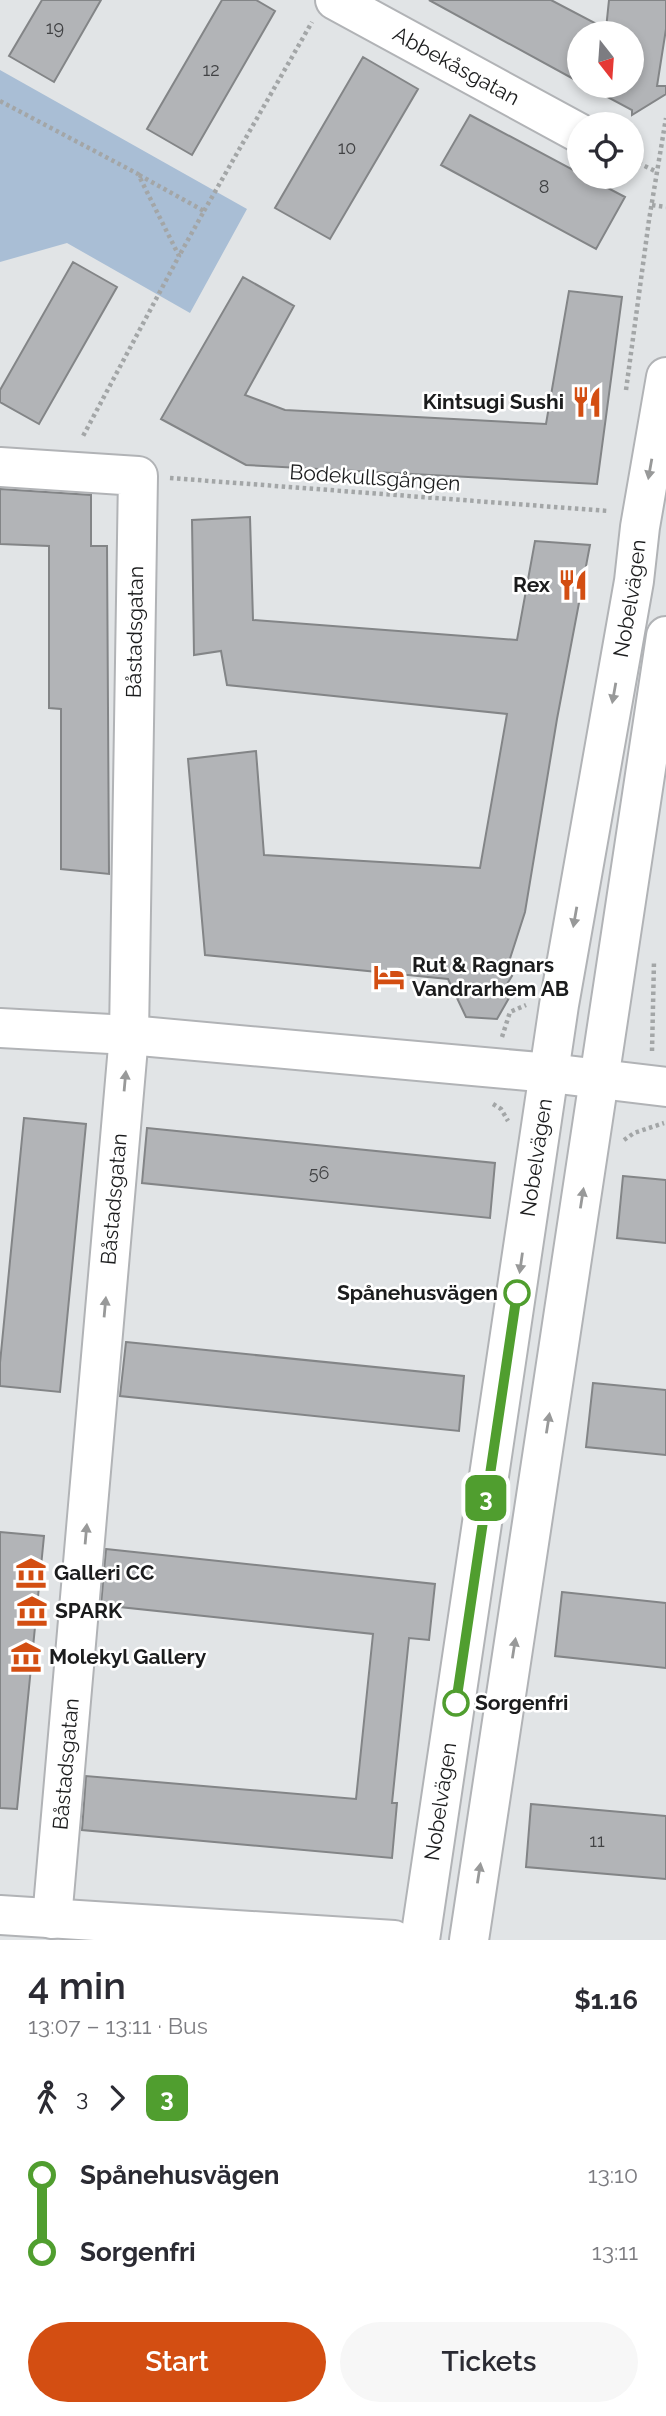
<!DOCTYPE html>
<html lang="en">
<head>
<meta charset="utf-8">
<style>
	body { margin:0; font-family:Raleway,sans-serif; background:#f7f7f7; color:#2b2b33; height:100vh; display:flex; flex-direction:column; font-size:26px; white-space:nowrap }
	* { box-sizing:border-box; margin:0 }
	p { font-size:23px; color:#7c7c81 }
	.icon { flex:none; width:38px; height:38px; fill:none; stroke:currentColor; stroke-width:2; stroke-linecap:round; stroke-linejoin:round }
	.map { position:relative; height:1940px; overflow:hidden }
	.side { display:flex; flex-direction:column; background:#fff; flex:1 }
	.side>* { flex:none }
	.badge { padding:0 14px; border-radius:10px; font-size:24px; line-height:46px }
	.needle { width:46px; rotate:163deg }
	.fabs { position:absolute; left:567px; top:21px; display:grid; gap:14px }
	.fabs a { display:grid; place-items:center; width:77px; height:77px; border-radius:50%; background:#fff; box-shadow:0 4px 10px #0003; font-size:35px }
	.map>.badge { position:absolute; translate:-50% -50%; box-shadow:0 0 0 4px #fff }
	.legs { display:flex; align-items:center; gap:10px; height:77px; padding:0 28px; font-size:23px }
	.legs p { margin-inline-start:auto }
	.summary { display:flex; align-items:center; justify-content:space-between; height:119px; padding:0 28px }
	h1 { font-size:38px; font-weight:600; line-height:52px }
	.cta { display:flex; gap:14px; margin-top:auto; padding:14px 28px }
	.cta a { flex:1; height:80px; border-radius:42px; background:#d34e12; color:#fff; font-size:28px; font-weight:600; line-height:80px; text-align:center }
	.cta a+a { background:#f7f7f7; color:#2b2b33 }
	ul { padding:0 28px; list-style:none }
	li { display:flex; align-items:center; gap:24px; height:77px; font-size:26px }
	li i { display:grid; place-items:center; width:10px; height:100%; margin:0 9px; background:currentColor }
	li i::after { content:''; width:18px; height:18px; margin:-9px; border:5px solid; border-radius:50%; background:#fff }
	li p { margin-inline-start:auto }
	li:first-child i { background:linear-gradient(#0000 50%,currentColor 0) }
	li:last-child i { background:linear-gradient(currentColor 50%,#0000 0) }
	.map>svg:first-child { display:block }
</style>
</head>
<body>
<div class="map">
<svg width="666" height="1940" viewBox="0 0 666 1940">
	<rect width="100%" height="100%" fill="#e1e4e6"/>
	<!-- green -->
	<path fill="#a9bed5" d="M0,70L247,209L190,313L67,243L0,262Z"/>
	<!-- building -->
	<path fill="#b2b4b7" stroke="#838587" stroke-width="2" d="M42,0H101L54,82L9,56Z
		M222,0H256L275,11L192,155L147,129Z
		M429,0H551L606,29L609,0H666V29L657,86H666V94L632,115V110L587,86H632V33H579V82Z
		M363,57L418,89L330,239L275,208Z
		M470,115L579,173V177H587L625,197L596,249L441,165Z
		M73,262L117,287L39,424L0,402V390Z
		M243,277L294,306L245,395L285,410L546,424L569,291L622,297L597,484L246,465L161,419Z
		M0,489L91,495V546H107L109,874L61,869V709L49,708V546L0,544Z
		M250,517L253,620L517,640L535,541L590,545L557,719L525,912L506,971L512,976L502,992L509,998L497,1019L466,1017L448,979L205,955L188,759L256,751L264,855L480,868L507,714L227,685L221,651L194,655L192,520Z
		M24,1118L86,1124L60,1392L0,1386V1363Z
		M147,1128L495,1163L490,1218L142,1183Z
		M623,1176L666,1180V1243L617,1238Z
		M126,1342L464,1376L459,1431L120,1396Z
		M593,1383L666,1390V1455L586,1447Z
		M0,1532L44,1536L17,1809L0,1808Z
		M106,1549L435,1584L429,1640L409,1638L392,1803H397L392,1858L82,1830L86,1776L356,1799L373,1634L101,1605Z
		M562,1592L666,1603V1668L555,1656Z
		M531,1804L666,1816V1879L526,1867Z"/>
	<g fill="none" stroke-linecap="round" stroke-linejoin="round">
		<defs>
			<g id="minor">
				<path id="s1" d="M335,0L579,133"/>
				<path d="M0,467L138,476L129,1035L52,1919"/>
				<path d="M0,1028L129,1035L550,1073L666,1087"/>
				<path d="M0,1915L394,1940"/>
			</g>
			<g id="major">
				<path id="s2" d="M420,1940L559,1005L634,581L640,527L666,377"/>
				<path d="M469,1940L666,636"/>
			</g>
		</defs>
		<!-- minor casing -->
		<use href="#minor" stroke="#b1b3b6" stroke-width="42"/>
		<!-- major casing -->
		<use href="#major" stroke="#b1b3b6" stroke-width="42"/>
		<!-- path -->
		<path stroke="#a3a6a7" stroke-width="4.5" stroke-dasharray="3.5 3.5" stroke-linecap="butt" d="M0,101L138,174L179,256L82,438
			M632,160L657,172
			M139,175L204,211L179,256
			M652,205L666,207
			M204,211L312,22
			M626,390L649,220L666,118
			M170,478L608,511
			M502,1037L510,1012L526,1005
			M652,1051L654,961
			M493,1104L501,1109L508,1121
			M624,1140L634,1133L664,1123"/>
		<!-- minor -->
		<use href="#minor" stroke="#fff" stroke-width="38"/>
		<!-- major -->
		<use href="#major" stroke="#fff" stroke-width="38"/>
	</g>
	<!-- one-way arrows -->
	<defs><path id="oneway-solid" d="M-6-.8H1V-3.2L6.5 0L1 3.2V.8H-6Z" transform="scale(1.75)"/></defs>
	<g fill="#989999">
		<use href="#oneway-solid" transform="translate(650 469) rotate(100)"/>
		<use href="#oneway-solid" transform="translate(614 693) rotate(100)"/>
		<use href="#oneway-solid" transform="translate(575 917) rotate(100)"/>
		<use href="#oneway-solid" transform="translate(125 1081) rotate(-85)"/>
		<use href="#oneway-solid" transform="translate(582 1198) rotate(-81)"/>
		<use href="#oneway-solid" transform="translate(521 1263) rotate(98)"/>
		<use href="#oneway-solid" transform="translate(105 1307) rotate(-85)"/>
		<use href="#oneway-solid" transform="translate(548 1423) rotate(-81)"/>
		<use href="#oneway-solid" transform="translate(86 1534) rotate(-85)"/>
		<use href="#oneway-solid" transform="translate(514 1648) rotate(-81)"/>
		<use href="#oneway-solid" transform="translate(479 1873) rotate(-81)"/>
	</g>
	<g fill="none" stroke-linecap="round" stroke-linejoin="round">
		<defs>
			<path id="line-1" d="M456,1703L517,1293"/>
		</defs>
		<!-- line-1 casing -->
		<use href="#line-1" stroke="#fff" stroke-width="16"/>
		<!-- line-1 -->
		<use href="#line-1" stroke="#509e2f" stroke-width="10"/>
	</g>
	<!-- icons -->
	<defs>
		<symbol id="restaurant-bare" viewBox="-9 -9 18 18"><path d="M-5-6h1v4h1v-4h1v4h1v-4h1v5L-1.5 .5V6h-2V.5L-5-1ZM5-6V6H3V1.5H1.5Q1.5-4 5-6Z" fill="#d34e12" stroke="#fff" stroke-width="2.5" paint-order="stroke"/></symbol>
		<symbol id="hotel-bare" viewBox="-9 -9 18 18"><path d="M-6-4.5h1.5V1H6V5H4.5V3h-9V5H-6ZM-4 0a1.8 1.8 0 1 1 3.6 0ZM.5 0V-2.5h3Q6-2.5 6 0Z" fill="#d34e12" stroke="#fff" stroke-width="2.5" paint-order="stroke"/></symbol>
		<symbol id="museum-bare" viewBox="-9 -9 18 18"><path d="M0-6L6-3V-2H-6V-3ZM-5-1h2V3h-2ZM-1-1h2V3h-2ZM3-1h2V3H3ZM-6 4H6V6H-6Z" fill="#d34e12" stroke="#fff" stroke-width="2.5" paint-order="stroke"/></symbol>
	</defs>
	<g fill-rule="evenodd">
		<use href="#restaurant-bare" x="565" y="380" width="44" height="44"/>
		<use href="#restaurant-bare" x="551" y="563" width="44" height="44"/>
		<use href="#hotel-bare" x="367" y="955" width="44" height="44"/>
		<use href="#museum-bare" x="9" y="1551" width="44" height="44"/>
		<use href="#museum-bare" x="10" y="1589" width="44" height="44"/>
		<use href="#museum-bare" x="4" y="1635" width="44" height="44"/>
	</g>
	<!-- markers -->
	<g fill="#fff" stroke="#509e2f" stroke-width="3.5">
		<circle cx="517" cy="1293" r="12"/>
		<circle cx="456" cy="1703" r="12"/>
	</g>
	<g text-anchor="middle" stroke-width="5" stroke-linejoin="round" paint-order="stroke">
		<!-- number labels -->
		<g font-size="18" fill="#414244">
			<text x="55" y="34">19</text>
			<text x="211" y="76">12</text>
			<text x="347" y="154">10</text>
			<text x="544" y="193">8</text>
			<text x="319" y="1179">56</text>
			<text x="597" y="1847">11</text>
		</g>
		<!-- street labels -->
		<g font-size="21" fill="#1b1c1d" stroke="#fff">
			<text dy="7" stroke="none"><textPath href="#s1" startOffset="138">Abbekåsgatan</textPath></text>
			<text transform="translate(375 478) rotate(4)" y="7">Bodekullsgången</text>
			<text dy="7" stroke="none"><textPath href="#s2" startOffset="1358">Nobelvägen</textPath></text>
			<text transform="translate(135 632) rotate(-89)" y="7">Båstadsgatan</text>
			<text dy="7" stroke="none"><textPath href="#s2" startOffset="791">Nobelvägen</textPath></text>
			<text transform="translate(114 1199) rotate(-85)" y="7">Båstadsgatan</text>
			<text transform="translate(66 1764) rotate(-85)" y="7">Båstadsgatan</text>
			<text dy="7" stroke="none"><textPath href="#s2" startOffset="140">Nobelvägen</textPath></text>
		</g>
		<!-- poi labels -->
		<g font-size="21" font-weight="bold" fill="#1b1c1d" stroke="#fff" text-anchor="start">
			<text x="564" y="409" text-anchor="end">Kintsugi Sushi</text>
			<text x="550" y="592" text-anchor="end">Rex</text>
			<text x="412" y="972">Rut &amp; Ragnars<tspan x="412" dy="24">Vandrarhem AB</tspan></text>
			<text x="54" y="1580">Galleri CC</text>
			<text x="55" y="1618">SPARK</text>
			<text x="49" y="1664">Molekyl Gallery</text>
		</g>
		<!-- stop labels -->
		<g font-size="21" font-weight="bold" fill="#1b1c1d" stroke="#fff" text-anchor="end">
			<text x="498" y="1300">Spånehusvägen</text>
			<text x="475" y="1710" text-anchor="start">Sorgenfri</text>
		</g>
	</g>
</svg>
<div class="fabs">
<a><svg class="needle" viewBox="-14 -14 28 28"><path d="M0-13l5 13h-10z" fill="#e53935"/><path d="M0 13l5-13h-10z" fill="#7c7c81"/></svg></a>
<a><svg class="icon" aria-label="locate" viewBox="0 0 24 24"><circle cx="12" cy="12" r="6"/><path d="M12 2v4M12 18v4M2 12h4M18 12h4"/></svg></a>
</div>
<b class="badge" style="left:486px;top:1498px;background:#509e2f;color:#fff">3</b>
</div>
<section class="side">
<div class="summary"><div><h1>4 min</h1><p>13:07 – 13:11 · Bus</p></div><b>$1.16</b></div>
<div class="legs"><svg class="icon" aria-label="walk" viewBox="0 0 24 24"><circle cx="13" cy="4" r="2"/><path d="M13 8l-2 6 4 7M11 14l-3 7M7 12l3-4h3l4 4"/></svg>3<svg class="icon" aria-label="forward" viewBox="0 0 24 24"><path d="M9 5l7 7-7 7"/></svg><b class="badge" style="background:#509e2f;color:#fff">3</b></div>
<ul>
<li><i style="color:#509e2f"></i><b>Spånehusvägen</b><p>13:10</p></li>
<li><i style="color:#509e2f"></i><b>Sorgenfri</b><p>13:11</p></li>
</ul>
<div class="cta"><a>Start</a><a>Tickets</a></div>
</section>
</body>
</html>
